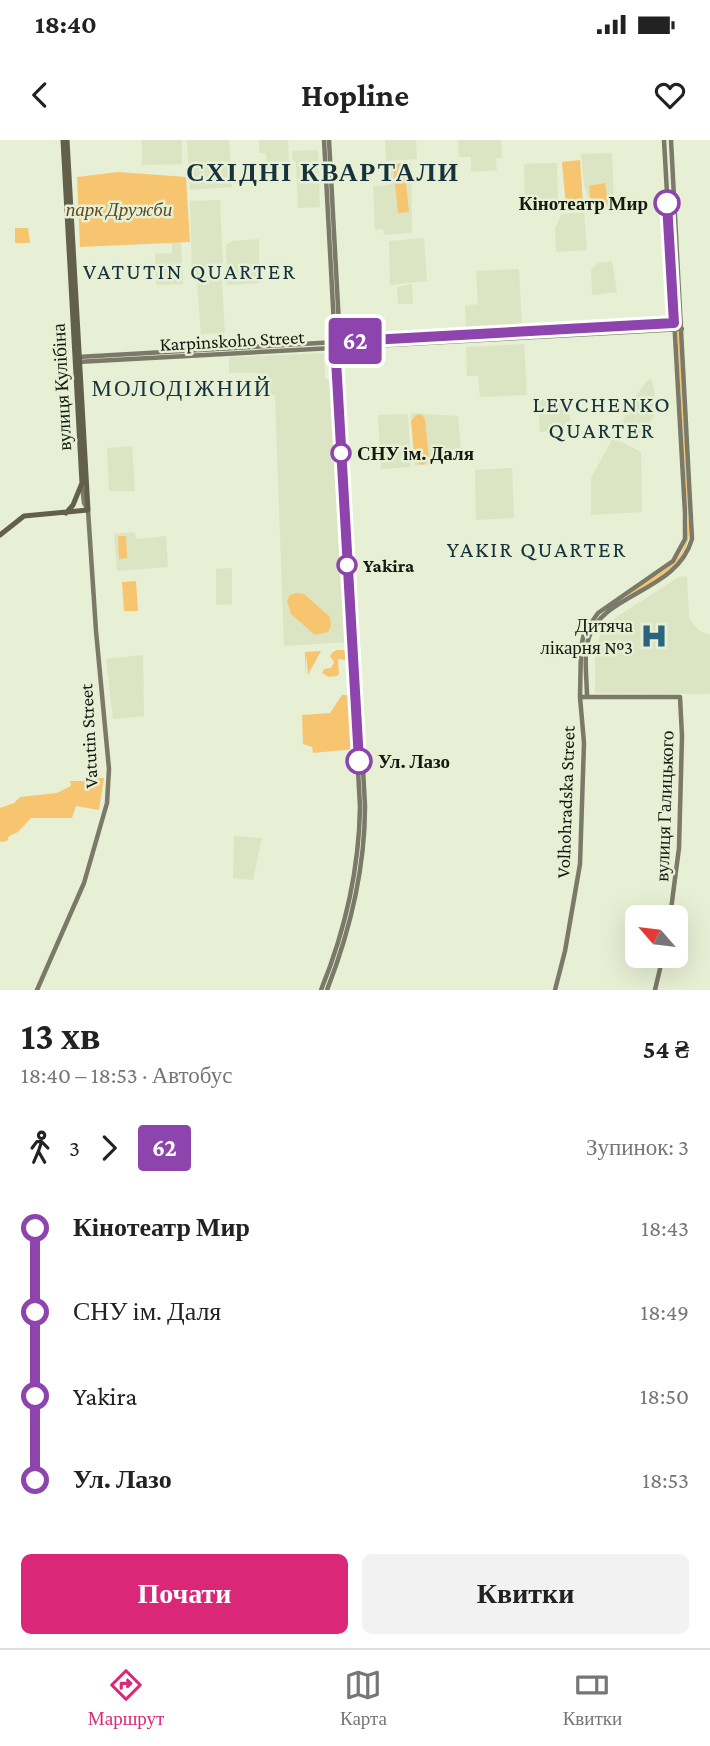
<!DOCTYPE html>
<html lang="uk">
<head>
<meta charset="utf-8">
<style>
	body { margin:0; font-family:"Crimson Pro",serif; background:#f2f2f2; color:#222; height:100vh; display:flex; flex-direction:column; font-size:26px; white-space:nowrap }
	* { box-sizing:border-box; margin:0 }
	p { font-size:23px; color:#767676 }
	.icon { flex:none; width:38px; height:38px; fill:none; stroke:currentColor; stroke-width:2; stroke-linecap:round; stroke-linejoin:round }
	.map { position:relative; height:850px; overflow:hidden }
	.details { display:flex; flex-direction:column; background:#fff; flex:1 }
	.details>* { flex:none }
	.badge { padding:0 14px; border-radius:5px; font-size:24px; line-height:46px }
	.needle { width:46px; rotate:298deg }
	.buttons { position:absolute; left:625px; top:765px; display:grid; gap:14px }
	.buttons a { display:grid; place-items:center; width:63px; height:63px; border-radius:10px; background:#fff; box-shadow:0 7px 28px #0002; font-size:35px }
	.map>.badge { position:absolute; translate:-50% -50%; box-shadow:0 0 0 4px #fff }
	.legs { display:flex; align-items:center; gap:10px; height:77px; padding:0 21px; font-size:23px }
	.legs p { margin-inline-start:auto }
	.overview { display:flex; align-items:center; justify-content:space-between; height:119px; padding:0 21px }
	h1 { font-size:38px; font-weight:700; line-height:52px }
	.button { display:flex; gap:14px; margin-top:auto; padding:14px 21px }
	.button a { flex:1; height:80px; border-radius:10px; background:#db2777; color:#fff; font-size:28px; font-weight:700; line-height:80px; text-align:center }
	.button a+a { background:#f2f2f2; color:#222 }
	ul { padding:0 21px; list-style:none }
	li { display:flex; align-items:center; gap:24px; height:84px; font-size:26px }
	li i { display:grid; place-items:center; width:10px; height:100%; margin:0 9px; background:currentColor }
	li i::after { content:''; width:18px; height:18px; margin:-9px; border:5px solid; border-radius:50%; background:#fff }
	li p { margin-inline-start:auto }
	li:first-child i { background:linear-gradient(#0000 50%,currentColor 0) }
	li:last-child i { background:linear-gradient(currentColor 50%,#0000 0) }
	.status { display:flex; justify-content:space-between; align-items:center; height:49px; padding:0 35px; background:#fff; direction:ltr }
	.status svg { height:19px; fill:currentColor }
	header { display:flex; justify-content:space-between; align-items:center; height:91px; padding:0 21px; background:#fff; font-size:32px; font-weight:700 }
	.tab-bar { display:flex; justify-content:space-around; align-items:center; height:98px; border-top:2px solid #e0e0e0; background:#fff; font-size:19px; color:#767676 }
	.tab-bar a { display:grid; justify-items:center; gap:4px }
	.tab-bar .on { color:#db2777 }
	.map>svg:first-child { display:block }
</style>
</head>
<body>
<div class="status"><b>18:40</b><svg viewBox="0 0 49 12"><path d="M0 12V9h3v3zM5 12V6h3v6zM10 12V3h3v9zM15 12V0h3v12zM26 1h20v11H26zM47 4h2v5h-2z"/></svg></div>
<header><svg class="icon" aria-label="back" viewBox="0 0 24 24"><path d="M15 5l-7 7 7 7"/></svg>Hopline<svg class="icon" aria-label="heart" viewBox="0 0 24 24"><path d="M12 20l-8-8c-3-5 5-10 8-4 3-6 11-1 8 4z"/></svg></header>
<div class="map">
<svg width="710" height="850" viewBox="0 0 710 850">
	<rect width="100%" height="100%" fill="#e7efd4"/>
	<!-- built -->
	<path fill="#dbe5c3" d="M142,0H182V24L142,25Z
		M185,0H229L232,47L190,50L187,2Z
		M259,0H288L289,28L267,29L266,13H259Z
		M385,0H416L417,19L386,21Z
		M458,0H501L502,18L496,19L497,30L471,32V17H459Z
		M318,10L320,67L298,68L296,22L293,21L292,11Z
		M612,13L614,66L592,69L584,45L581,14Z
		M392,23H411L412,93L384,95L383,89L375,90L373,46L389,45Z
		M557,23L558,66L525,67L524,24Z
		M220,60L223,128L208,130L222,140L225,193L201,194L196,130H192L190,61Z
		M584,72L587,110L556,112L555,88L562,74Z
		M424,98L427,141L390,145L389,101Z
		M259,99V143L227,145L226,105L233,101Z
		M181,102L183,144L156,145L155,114L172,113V103Z
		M612,121L617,152L592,155L591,130L598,123Z
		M519,129L522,187L466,190L465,166L478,164L476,131Z
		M412,144L413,164H398L397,147Z
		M524,204L527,255L480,257L478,236H467L466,207Z
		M324,213L325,238L334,243L341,407L348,502L284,506L275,255H264L262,233H229V217Z
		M651,239L654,248L655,272L644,296L621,284L635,258L646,242Z
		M552,259L569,267L571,288L540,292L538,260Z
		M411,273L458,276L461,307L451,310L444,319L436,320L432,324L414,326Z
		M408,274L411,327L381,329L378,275Z
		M613,298L641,312L642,372L591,375V338Z
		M132,306L135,351H109L107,308Z
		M512,328L514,378L476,380L475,330Z
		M135,392L136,399L166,396L168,427L117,431L114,394Z
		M232,428V464L216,465V429Z
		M687,436L689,478L698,490L710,495V554L595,553V512L602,490L615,478L679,437Z
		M143,515L144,576L113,579L106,519Z
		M234,696L262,698L253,740L233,738Z"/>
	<!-- green -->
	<path fill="#f7c570" d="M580,20L583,64L566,67L562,22Z
		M404,23L409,72L398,73L393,24Z
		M118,32L186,37L190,102L80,107L77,37Z
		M605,43L608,64L591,66L589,46Z
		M673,65L679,178L678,179L670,66Z
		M15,88H28L30,103H15Z
		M677,191L680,192L688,370L687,369Z
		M421,274L425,279L429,319L425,324L421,325L415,321L411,281L416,275Z
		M689,377C694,423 662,435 629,457L627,456C645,438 676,431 685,404C688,396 687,385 689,377Z
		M118,396H126L127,418L119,419Z
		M136,441L138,471H124L122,442Z
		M296,453L304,454L330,477L331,486L328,492L315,495L291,474L287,461L290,455Z
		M337,510H348L350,538H348L346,520L338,519L339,534L337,536L329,537L322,533L324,529L331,528L334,522L330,516L333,512Z
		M321,511L308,535L306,515V537L305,512Z
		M342,555H348L351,559L355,609L313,613L312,607L303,604L302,575L330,573Z
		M89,637L104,638L99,670L76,666L72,678H31L18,692L9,696L7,701L0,702V668L14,663L20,657L57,653L71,646L70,641H87Z"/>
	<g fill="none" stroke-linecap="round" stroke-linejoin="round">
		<!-- secondary -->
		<path stroke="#7b7968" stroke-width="4.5" d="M78,217L681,182
			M77,222L682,189
			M580,557H680L682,596L679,708L670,777
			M587,557C587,538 583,515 589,497C605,452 677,452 692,399L671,0
			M37,850L84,743L107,663L109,629L96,491L88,370L84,363L82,344
			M321,850C345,791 359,730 360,667L324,0
			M327,850C350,791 365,730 365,666L329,0
			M555,850L565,811L580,724L584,603L580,557L581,508L584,493L598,473L673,421L685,399V373L664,0
			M655,850L663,816"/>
		<!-- primary -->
		<path stroke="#625f4a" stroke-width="5" d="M63,0L82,343L73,365L66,373
			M0,395L24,376L88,370L67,0"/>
	</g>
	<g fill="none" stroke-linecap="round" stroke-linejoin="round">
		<defs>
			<path id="line-1" d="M359,621L335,202L674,183L667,63"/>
		</defs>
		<!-- line-1 casing -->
		<use href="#line-1" stroke="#fff" stroke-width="16"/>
		<!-- line-1 -->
		<use href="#line-1" stroke="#8e44ad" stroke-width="10"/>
	</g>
	<!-- icons -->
	<defs>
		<symbol id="hospital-bare" viewBox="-9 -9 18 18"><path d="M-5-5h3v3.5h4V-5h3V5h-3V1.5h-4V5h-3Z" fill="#29667d" stroke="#e7efd4" stroke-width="2.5" paint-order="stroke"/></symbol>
	</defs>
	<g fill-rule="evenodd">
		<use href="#hospital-bare" x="635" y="477" width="38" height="38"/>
	</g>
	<!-- markers -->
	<g fill="#fff" stroke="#8e44ad" stroke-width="3.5">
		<circle cx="667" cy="63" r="12"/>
		<circle cx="341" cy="313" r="9"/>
		<circle cx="347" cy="425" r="9"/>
		<circle cx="359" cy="621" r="12"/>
	</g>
	<g text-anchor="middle" stroke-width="5" stroke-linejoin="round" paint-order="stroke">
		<!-- stop labels -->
		<g font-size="19" font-weight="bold" fill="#161910" stroke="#e7efd4" text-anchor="start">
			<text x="648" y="70" text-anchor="end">Кінотеатр Мир</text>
			<text x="357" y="320">СНУ ім. Даля</text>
			<text x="363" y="432">Yakira</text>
			<text x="378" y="628">Ул. Лазо</text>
		</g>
		<!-- park labels -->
		<g font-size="19" font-style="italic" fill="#5f4924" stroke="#e7efd4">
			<text x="119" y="76">парк Дружби</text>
		</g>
		<!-- street labels -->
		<g font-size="19" fill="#161910" stroke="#e7efd4">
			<text transform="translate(232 200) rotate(-3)" y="7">Karpinskoho Street</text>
			<text transform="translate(61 247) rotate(-93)" y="7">вулиця Кулібіна</text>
			<text transform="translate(88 596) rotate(-93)" y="7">Vatutin Street</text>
			<text transform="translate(565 662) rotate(-88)" y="7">Volhohradska Street</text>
			<text transform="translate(664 666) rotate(-88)" y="7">вулиця Галицького</text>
		</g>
		<!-- poi labels -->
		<g font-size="19" fill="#161910" stroke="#e7efd4" text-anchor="end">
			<text x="633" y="492">Дитяча<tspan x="633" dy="22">лікарня №3</tspan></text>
		</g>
		<!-- quarter labels -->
		<g font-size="23" letter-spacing="2" fill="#15323d" stroke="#e7efd4">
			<text x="190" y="139">VATUTIN QUARTER</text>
			<text x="182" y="256">МОЛОДІЖНИЙ</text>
			<text x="602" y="272">LEVCHENKO<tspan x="602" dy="26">QUARTER</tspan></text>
			<text x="537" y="417">YAKIR QUARTER</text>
		</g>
		<!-- district labels -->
		<g font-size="26" font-weight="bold" letter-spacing="2" fill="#15323d" stroke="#e7efd4">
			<text x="323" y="41">СХІДНІ КВАРТАЛИ</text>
		</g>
	</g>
</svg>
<div class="buttons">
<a><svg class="needle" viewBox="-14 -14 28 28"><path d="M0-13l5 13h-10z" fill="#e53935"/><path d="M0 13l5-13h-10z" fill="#767676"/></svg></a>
</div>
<b class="badge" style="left:355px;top:201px;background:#8e44ad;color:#fff">62</b>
</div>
<section class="details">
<div class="overview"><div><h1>13 хв</h1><p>18:40 – 18:53 · Автобус</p></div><b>54 ₴</b></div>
<div class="legs"><svg class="icon" aria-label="walk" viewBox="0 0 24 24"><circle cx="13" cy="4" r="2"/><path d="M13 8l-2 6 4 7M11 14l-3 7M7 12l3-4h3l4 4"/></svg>3<svg class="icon" aria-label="forward" viewBox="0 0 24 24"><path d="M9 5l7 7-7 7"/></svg><b class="badge" style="background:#8e44ad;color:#fff">62</b><p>Зупинок: 3</p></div>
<ul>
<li><i style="color:#8e44ad"></i><b>Кінотеатр Мир</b><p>18:43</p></li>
<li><i style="color:#8e44ad"></i><span>СНУ ім. Даля</span><p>18:49</p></li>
<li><i style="color:#8e44ad"></i><span>Yakira</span><p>18:50</p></li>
<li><i style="color:#8e44ad"></i><b>Ул. Лазо</b><p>18:53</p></li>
</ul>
<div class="button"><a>Почати</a><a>Квитки</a></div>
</section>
<nav class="tab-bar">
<a class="on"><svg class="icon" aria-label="directions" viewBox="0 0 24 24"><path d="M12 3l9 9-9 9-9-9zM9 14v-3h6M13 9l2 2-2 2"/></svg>Маршрут</a>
<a><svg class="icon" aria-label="map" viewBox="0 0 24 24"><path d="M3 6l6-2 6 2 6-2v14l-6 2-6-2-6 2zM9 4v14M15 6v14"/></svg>Карта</a>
<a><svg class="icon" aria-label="tickets" viewBox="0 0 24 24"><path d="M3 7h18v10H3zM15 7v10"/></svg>Квитки</a>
</nav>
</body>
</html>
